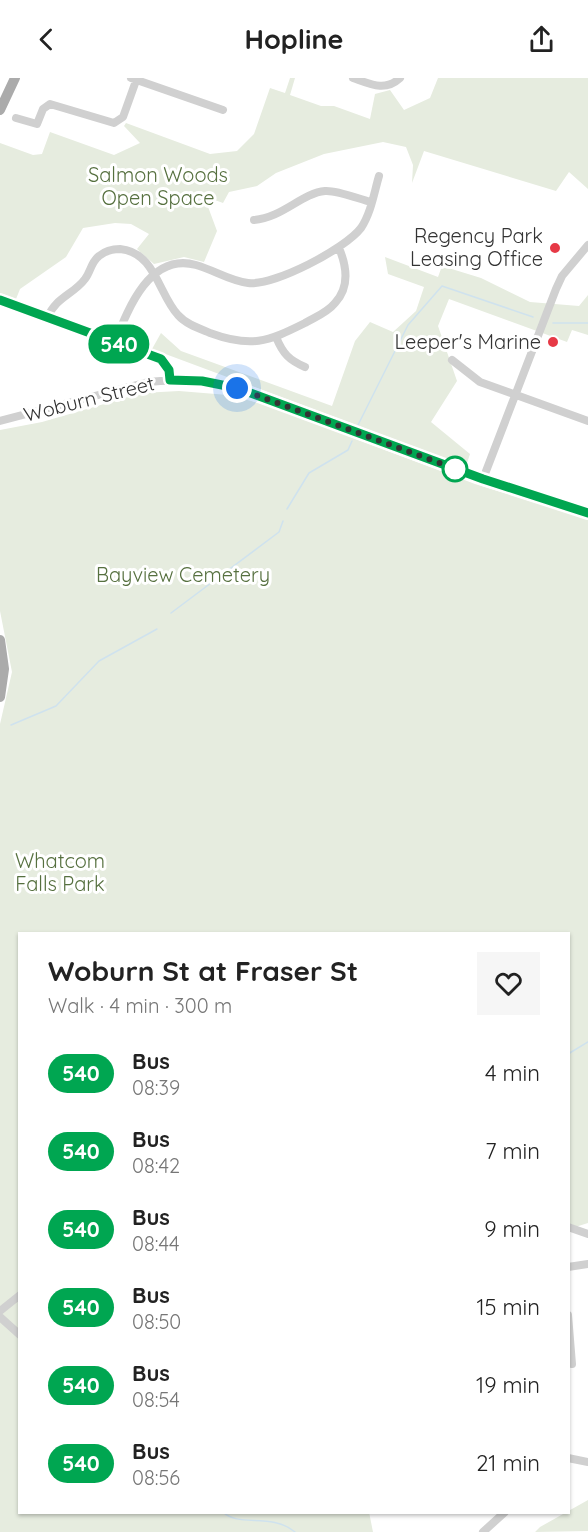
<!DOCTYPE html>
<html lang="en">
<head>
<meta charset="utf-8">
<style>
	body { margin:0; font-family:Quicksand,sans-serif; background:#f6f6f6; color:#222; height:100vh; display:flex; flex-direction:column; font-size:22px; white-space:nowrap }
	* { box-sizing:border-box; margin:0 }
	p { font-size:20px; color:#767676 }
	.icon { flex:none; width:33px; height:33px; fill:none; stroke:currentColor; stroke-width:2; stroke-linecap:round; stroke-linejoin:round }
	.map { position:relative; flex:1; overflow:hidden }
	.panel { position:absolute; left:18px; top:854px; width:552px; height:582px; display:flex; flex-direction:column; background:#fff; border-radius:0px; box-shadow:0 2px 4px #0004 }
	.panel>* { flex:none }
	.badge { padding:0 12px; border-radius:20px; font-size:21px; line-height:39px }
	.you { position:absolute; width:30px; height:30px; margin:-15px; border:4px solid #fff; border-radius:50%; background:#1a73e8; box-shadow:0 0 0 9px #1a73e833 }
	.map>.badge { position:absolute; translate:-50% -50%; box-shadow:0 0 0 3px #fff }
	.round { display:grid; place-items:center; flex:none; width:63px; height:63px; border-radius:0px; background:#f6f6f6 }
	.overview { display:flex; align-items:center; justify-content:space-between; height:102px; padding:0 30px }
	h1 { font-size:28px; font-weight:700; line-height:45px }
	ul { padding:0; list-style:none }
	li { display:flex; align-items:center; gap:18px; height:78px; padding:0 30px }
	li div { flex:1 }
	li b { display:block; font-size:22px }
	li em { font-style:normal }
	li .badge { min-width:66px; font-weight:700; text-align:center }
	header { display:flex; justify-content:space-between; align-items:center; height:78px; padding:0 30px; background:#fff; font-size:27px; font-weight:700 }
	.map>svg:first-child { display:block }
</style>
</head>
<body>
<header><svg class="icon" aria-label="back" viewBox="0 0 24 24"><path d="M15 5l-7 7 7 7"/></svg>Hopline<svg class="icon" aria-label="share" viewBox="0 0 24 24"><path d="M12 15V3M7 8l5-5 5 5M5 13v7h14v-7"/></svg></header>
<div class="map">
<svg width="588" height="1454" viewBox="0 0 588 1454">
	<rect width="100%" height="100%" fill="#fff"/>
	<!-- green -->
	<path fill="#e6ecdf" d="M290,0H295L290,17L321,28H334L370,41L375,16L390,12L404,32L430,20L438,0H588V111L569,94L556,113L424,73L412,105L413,87L406,69L383,64L324,76L276,95L257,108L229,114L223,125L204,118L217,153L204,184L184,179L154,186L137,171L149,156L131,146L115,145L83,150L66,179L20,211L16,221L0,215V65L33,77L42,76L50,54L114,77L140,65L124,48L126,45L210,76L237,73L254,56L270,10L285,15Z
		M385,179L438,199L442,188L481,200L530,224L579,228L588,217V257L572,252L567,264L449,221L438,248L457,303L431,344L470,376L466,388L152,271L161,255L181,273L332,328L355,263L370,244L393,254L416,233L424,209L388,196Z
		M179,313L228,317L266,327L475,406L588,441V1145L569,1151L568,855H20V1434H369L373,1454H0V646L12,594L0,533V352L42,344L142,315Z
		M588,1422V1453L535,1454L540,1449Z"/>
	<g fill="none" stroke-linecap="round" stroke-linejoin="round">
		<!-- stream -->
		<path stroke="#cfe2ee" stroke-width="1.5" d="M553,245H588
			M357,349L408,247L442,208L533,239
			M287,431L309,395L348,372L352,363
			M171,535L279,454L283,443
			M11,647L56,628L99,583L157,551
			M568,976L588,964
			M223,1434C239,1450 271,1434 295,1454"/>
		<!-- minor -->
		<path stroke="#d0d0d0" stroke-width="8" d="M131,0L223,32
			M353,0C370,6 385,14 400,0
			M16,40L37,46L43,31L50,26L114,45L123,39L137,0
			M254,142C282,140 302,115 325,113C337,112 359,121 371,124
			M0,222L161,281L169,292L170,302
			M48,239C55,220 74,216 85,201C91,193 91,184 99,178C105,173 112,171 120,171C155,174 159,217 178,237C186,246 198,250 210,255C251,270 267,264 305,245C315,239 327,235 335,225C350,209 347,189 339,170
			M276,259C283,276 289,282 305,289
			M115,264C128,231 150,174 196,187C214,192 230,203 248,205C274,208 345,171 361,150C371,135 374,115 379,98
			M452,282L480,304L588,343
			M0,343L148,304C179,300 207,304 238,310L483,401L588,435
			M483,401L556,211L562,198L588,167
			M568,1149L588,1156
			M568,1189L588,1186
			M0,1233L20,1217
			M568,1237L572,1286
			M0,1239L20,1257
			M568,1380L588,1384
			M483,1454L505,1434"/>
		<!-- major -->
		<path stroke="#ababab" stroke-width="10" d="M0,32L15,0
			M0,562L4,591L0,619"/>
	</g>
	<g fill="none" stroke-linecap="round" stroke-linejoin="round">
		<defs>
			<path id="line" d="M0,222L161,281L169,292L170,302L202,303L237,310L483,401L588,435"/>
		</defs>
		<!-- line casing -->
		<use href="#line" stroke="#fff" stroke-width="14"/>
		<!-- line -->
		<use href="#line" stroke="#00a651" stroke-width="9"/>
		<!-- walk -->
		<path stroke="#333" stroke-width="6" stroke-dasharray="0 10.8" d="M237,310L464,394L455,391"/>
	</g>
	<!-- markers -->
	<g fill="#e63946" stroke="#fff" stroke-width="2">
		<circle cx="555" cy="170" r="6"/>
		<circle cx="553" cy="264" r="6"/>
	</g>
	<circle fill="#fff" stroke="#00a651" stroke-width="3" cx="455" cy="391" r="12"/>
	<g text-anchor="middle" stroke-width="6" stroke-linejoin="round" paint-order="stroke">
		<!-- park labels -->
		<g font-size="20" fill="#56703f" stroke="#fff">
			<text x="158" y="104">Salmon Woods<tspan x="158" dy="23">Open Space</tspan></text>
			<text x="183" y="504">Bayview Cemetery</text>
			<text x="60" y="790">Whatcom<tspan x="60" dy="23">Falls Park</tspan></text>
		</g>
		<!-- poi labels -->
		<g font-size="20" fill="#333" stroke="#fff" text-anchor="end">
			<text x="543" y="165">Regency Park<tspan x="543" dy="23">Leasing Office</tspan></text>
			<text x="541" y="271">Leeper's Marine</text>
		</g>
		<!-- street labels -->
		<g font-size="20" fill="#333" stroke="#fff">
			<text transform="translate(89 321) rotate(-14)" y="7">Woburn Street</text>
		</g>
	</g>
</svg>
<div class="you" style="left:237px;top:310px"></div>
<b class="badge" style="left:119px;top:266px;background:#00a651;color:#fff">540</b>
<section class="panel">
<div class="overview"><div><h1>Woburn St at Fraser St</h1><p>Walk · 4 min · 300 m</p></div><a class="round"><svg class="icon" aria-label="heart" viewBox="0 0 24 24"><path d="M12 20l-8-8c-3-5 5-10 8-4 3-6 11-1 8 4z"/></svg></a></div>
<ul>
<li><span class="badge" style="background:#00a651;color:#fff">540</span><div><b>Bus</b><p>08:39</p></div><em>4 min</em></li>
<li><span class="badge" style="background:#00a651;color:#fff">540</span><div><b>Bus</b><p>08:42</p></div><em>7 min</em></li>
<li><span class="badge" style="background:#00a651;color:#fff">540</span><div><b>Bus</b><p>08:44</p></div><em>9 min</em></li>
<li><span class="badge" style="background:#00a651;color:#fff">540</span><div><b>Bus</b><p>08:50</p></div><em>15 min</em></li>
<li><span class="badge" style="background:#00a651;color:#fff">540</span><div><b>Bus</b><p>08:54</p></div><em>19 min</em></li>
<li><span class="badge" style="background:#00a651;color:#fff">540</span><div><b>Bus</b><p>08:56</p></div><em>21 min</em></li>
</ul>
</section>
</div>
</body>
</html>
